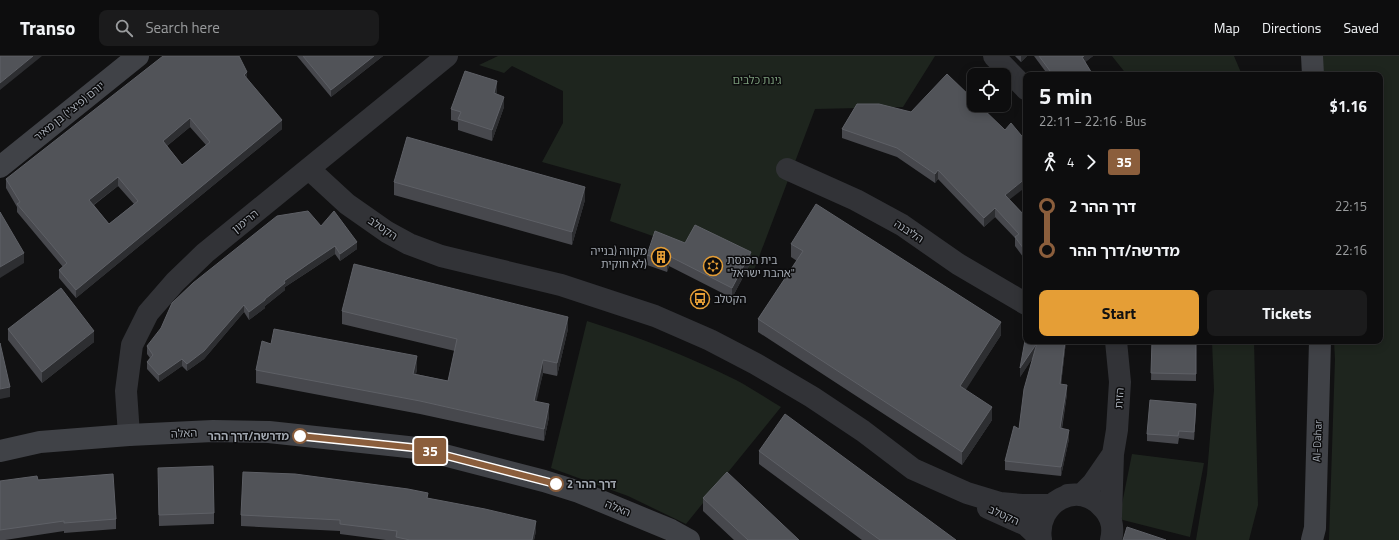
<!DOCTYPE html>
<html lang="en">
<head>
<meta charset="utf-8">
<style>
	body { margin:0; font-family:"Titillium Web","Noto Sans Hebrew",sans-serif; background:#1b1b1c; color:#f1f3f6; height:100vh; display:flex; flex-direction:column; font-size:15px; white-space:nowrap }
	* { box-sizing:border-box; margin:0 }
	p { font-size:13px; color:#9a9c9e }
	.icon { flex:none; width:22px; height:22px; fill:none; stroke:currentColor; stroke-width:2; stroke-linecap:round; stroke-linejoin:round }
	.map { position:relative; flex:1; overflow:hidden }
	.details { position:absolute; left:1023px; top:16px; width:360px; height:272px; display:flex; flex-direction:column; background:#0d0d0e; border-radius:8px; box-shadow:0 2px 10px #0003,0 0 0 1px #2d2d2e }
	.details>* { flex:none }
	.badge { padding:0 8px; border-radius:3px; font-size:14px; line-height:26px }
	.tools { position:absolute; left:967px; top:12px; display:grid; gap:8px }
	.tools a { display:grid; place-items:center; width:44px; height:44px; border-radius:8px; background:#0d0d0e; box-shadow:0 2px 10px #0003,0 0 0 1px #2d2d2e; font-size:20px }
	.map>.badge { position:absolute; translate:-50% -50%; box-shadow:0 0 0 2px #fff }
	.legs { display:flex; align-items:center; gap:6px; height:44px; padding:0 16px; font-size:13px }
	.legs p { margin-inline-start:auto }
	.head { display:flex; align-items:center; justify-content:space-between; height:68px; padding:0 16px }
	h1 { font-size:22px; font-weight:700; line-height:30px }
	.action { display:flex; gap:8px; margin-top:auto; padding:8px 16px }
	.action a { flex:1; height:46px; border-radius:8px; background:#e59e36; color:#111; font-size:16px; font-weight:700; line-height:46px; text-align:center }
	.action a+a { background:#1b1b1c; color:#f1f3f6 }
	ul { padding:0 16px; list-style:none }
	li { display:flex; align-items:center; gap:14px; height:44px; font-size:15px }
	li i { display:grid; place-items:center; width:6px; height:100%; margin:0 5px; background:currentColor }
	li i::after { content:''; width:10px; height:10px; margin:-5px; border:3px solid; border-radius:50%; background:#0d0d0e }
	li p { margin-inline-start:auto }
	li:first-child i { background:linear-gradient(#0000 50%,currentColor 0) }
	li:last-child i { background:linear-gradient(currentColor 50%,#0000 0) }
	header { display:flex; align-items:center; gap:24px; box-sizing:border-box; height:56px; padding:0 20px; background:#0d0d0e; border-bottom:1px solid #2d2d2e }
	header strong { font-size:19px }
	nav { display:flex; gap:22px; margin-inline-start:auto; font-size:14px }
	.search { width:280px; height:36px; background:#1b1b1c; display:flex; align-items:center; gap:10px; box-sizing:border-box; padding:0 14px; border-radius:8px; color:#9a9c9e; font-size:15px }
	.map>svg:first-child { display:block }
</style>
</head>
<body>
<header>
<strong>Transo</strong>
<div class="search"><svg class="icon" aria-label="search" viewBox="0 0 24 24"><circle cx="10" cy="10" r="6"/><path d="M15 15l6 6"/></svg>Search here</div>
<nav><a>Map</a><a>Directions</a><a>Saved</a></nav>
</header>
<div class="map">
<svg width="1399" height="484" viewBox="0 0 1399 484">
	<rect width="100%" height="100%" fill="#111112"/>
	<!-- green -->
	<path fill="#1e251e" d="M498,0H935L903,51L815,53L754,214L684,191L610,165L621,128L542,106L563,67V35L512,10L504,17L479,9Z
		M1112,0H1234L1242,19H1127Z
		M1322,0H1399V484H1329L1335,303L1334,285H1380V19H1322Z
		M587,265C638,281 688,300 736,324C751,332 766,342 781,351L686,468L628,440L551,412Z
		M1212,285H1254L1258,449L1249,484H1196L1207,418L1214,334Z
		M1132,398L1204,407L1190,481L1119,463Z"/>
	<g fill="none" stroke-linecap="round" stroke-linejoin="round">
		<!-- street -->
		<path stroke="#323337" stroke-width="22" d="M994,0L1026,33
			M309,113L347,148L387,176L409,188L441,200L561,229L655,260L710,284L756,308L812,341L863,375L913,413L967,437L1000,447L1022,449H1052
			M787,113L856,144L902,169L958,208L1026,248
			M129,379L126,335L132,289L148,257L175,226L205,197L447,0
			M1068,439L1082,438L1093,427L1113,398
			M988,452L1026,469L1041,483
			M1111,461L1113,398L1117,374L1120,326L1116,285
			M1041,484C1035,446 1079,422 1104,453C1112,462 1114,472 1111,484"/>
		<!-- secondary -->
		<path stroke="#404247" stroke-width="22" d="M1312,0L1313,19
			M0,111L138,0
			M0,395L40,386L129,379L213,375L269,376L417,392L544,425L579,436L671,474L689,484
			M1312,484L1315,472L1320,285"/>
	</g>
	<!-- wall -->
	<path fill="#47484d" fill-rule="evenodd" d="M297,0H383L331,41Z
		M1015,0H1027L1021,6Z
		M1034,0H1093L1085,6L1093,19H1048Z
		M247,22L282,73L76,242L59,222V214L63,211L17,156V151L6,132V123ZM190,71L206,89L182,109L167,90ZM118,130L134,148L109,168L94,149Z
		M497,35L496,38L504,51L492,85L458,74V66L451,64V53Z
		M857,48L1010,144L1026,161V205L1015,190V182L995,161L984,171L938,123L935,127L897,101L842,82V73Z
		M394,126L585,144L572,189L394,139Z
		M321,170L357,193L340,205L335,198L308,216L285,231V234L265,250V252L249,264L244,256L204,303L187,315L182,310L159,326L147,313V306L150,302L147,298V290Z
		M685,187L751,206L732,242L669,210L667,216L647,209V199Z
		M791,188L1001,279L965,334L992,364L962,409L758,276V263L797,205L791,201Z
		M342,255L568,273L557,320L543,317L536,345L549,361L544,385L420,358L256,327V314L271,288L417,313L416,318L448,325L455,295L342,268Z
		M8,273L94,286L42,327L8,284Z
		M1026,285H1066L1061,329L1067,338L1062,373L1069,383L1061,420L1005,414V405L1019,373L1033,301L1020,321Z
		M1152,285H1196V325L1151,324Z
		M1196,356L1194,384L1179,382L1178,388L1147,385V378Z
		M759,395L956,484H862L759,408Z
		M158,422L214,457V468L159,470Z
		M38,424L116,463V473L64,477V475L5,484H0V425Z
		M428,442L536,475L534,484H386L340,478V475L241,470V459Z
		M703,442L799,484H734L703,455Z"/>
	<!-- shaded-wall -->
	<path fill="#2d2e31" d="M33,0H42L0,34V27Z
		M374,0H383L331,41V34Z
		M1021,0H1027L1021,6Z
		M1084,0H1093L1082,9V1Z
		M247,16V25L244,19Z
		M497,25V35L494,48V37Z
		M504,41V51L492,85V74Z
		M190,62V71L163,93V85Z
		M282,64V73L76,242V234Z
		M938,114V123L935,127V118Z
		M118,121V130L89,152V144Z
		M1026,122V131L1005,147V139Z
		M585,131V144L572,189V176Z
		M995,152V161L984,171V162Z
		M357,186V193L340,205V198Z
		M335,190V198L285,231V234L265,250V252L249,264V256L265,243L284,225Z
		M751,196V206L732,242V232Z
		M24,197V207L0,222V211Z
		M669,200V210L667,216V206Z
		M244,249V256L204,303L187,315V308Z
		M568,261V273L557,320V307Z
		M1001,266V279L960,343V330Z
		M94,275V286L42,327V316Z
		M1065,285H1066L1060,337V328Z
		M1037,287V296L1020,321V312Z
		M417,300V313L413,330V318Z
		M182,303V310L159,326V319Z
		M543,304V317L534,357V345Z
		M1067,329V338L1060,381V372Z
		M10,331V341L0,343V333Z
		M549,348V361L544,385V373Z
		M1196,348V356L1194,384V376Z
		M992,351V364L962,409V396Z
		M1069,374V383L1061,420V411Z
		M536,465V475L534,484H532Z"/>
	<!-- building -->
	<path fill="#515358" stroke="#5e6066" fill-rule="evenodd" d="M0,0H33L0,27Z
		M163,0H239L247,16L244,19L282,64L76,234L59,214L67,207L17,148L20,146L6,123ZM190,62L210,86L182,109L163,85ZM118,121L138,145L109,168L89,144Z
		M303,0H374L331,34Z
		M1039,0H1084L1082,1L1093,19H1053Z
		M465,15L497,25L494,37L504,41L492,74L458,63L461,56L451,53Z
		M947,18L974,44V49H979L1005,74L1011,67L1026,85V122L1005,139L1026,161V196L1015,181L1019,178L995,152L984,162L938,114L935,118L897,92L842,73L857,48H879L911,56Z
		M407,81L585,131L572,176L394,126Z
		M816,148L1001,266L960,330L992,351L962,396L758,263L803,195L791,188Z
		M308,155L321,170L334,155L357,186L340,198L335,190L308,208L284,225L285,227L265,243V244L249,256L244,249L204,295L187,308L182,303L159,319L147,306L153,299L147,290L161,272L172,247L193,227L277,160Z
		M0,156L24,197L0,211Z
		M695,169L751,196L732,232L669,200L667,206L647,199L655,175L685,187Z
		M354,208L568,261L557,307L543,304L534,345L549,348L544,373L420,345L256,314L262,285L271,288L274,273L417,300L413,318L448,325L457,283L342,255Z
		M61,232L94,275L42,316L8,273Z
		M1026,279V285H1065L1060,328L1067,329L1060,372L1069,374L1061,411L1005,405L1014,370L1019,373L1024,333L1037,287L1020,312Z
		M1152,285H1196V318L1151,317Z
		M0,287L10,331L0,333Z
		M1150,344L1196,348L1194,376L1179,375L1178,380L1147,378Z
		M785,358L956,484H880L759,395Z
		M213,410L214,457L159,459L158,412Z
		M243,416L295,418L408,433L428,437L427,442L485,453L536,465L532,484H410L396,481L397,475L340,468V464L241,459Z
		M727,416L799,484H748L703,442Z
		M113,418L116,463L64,467V465L0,474V425L37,420L38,424Z
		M1127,471L1166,484H1123Z"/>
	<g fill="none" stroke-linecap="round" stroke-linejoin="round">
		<defs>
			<path id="line-1" d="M300,380L417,392L556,428"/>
		</defs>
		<!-- line-1 casing -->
		<use href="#line-1" stroke="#fff" stroke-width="9"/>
		<!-- line-1 -->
		<use href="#line-1" stroke="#8b5e3c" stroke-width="6"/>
	</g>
	<!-- icons -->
	<defs>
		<symbol id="building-ring" viewBox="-11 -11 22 22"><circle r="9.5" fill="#0c0c0d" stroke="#e59e36" stroke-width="1.5"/><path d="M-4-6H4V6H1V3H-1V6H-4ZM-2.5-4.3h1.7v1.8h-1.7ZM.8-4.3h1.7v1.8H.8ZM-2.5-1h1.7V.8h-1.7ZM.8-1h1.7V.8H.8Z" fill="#e59e36"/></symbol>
		<symbol id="synagogue-ring" viewBox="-11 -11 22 22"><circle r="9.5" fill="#0c0c0d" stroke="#e59e36" stroke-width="1.5"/><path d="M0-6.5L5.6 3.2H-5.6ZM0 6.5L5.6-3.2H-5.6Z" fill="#e59e36"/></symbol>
		<symbol id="bus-ring" viewBox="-11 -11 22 22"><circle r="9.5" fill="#0c0c0d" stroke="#e59e36" stroke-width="1.5"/><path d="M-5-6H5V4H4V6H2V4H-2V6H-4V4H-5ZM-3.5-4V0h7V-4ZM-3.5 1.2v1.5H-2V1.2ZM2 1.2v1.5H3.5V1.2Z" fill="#e59e36"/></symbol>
	</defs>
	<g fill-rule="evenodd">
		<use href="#building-ring" x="650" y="190" width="22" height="22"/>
		<use href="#synagogue-ring" x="702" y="199" width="22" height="22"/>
		<use href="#bus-ring" x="689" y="232" width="22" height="22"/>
	</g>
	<!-- markers -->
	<g fill="#fff" stroke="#8b5e3c" stroke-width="2">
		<circle cx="300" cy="380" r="7"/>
		<circle cx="556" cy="428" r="7"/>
	</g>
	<g text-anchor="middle" stroke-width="3" stroke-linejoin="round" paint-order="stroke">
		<!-- park labels -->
		<g font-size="11" fill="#7b9c7b" stroke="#0c0c0d">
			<text x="757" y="28">גינת כלבים</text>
		</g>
		<!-- street labels -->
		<g font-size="11" fill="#a3a9b2" stroke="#0c0c0d">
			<text transform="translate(69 55) rotate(-39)" y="4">יורם (פיצ'י) בן מאיר</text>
			<text transform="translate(245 165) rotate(-39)" y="4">הרימון</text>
			<text transform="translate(383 172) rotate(33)" y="4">הקטלב</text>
			<text transform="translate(909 175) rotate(33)" y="4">הליבנה</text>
			<text transform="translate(1119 342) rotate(-86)" y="4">הזית</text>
			<text transform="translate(184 377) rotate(-3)" y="4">האלה</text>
			<text transform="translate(1317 385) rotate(-88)" y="4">Al-Dahar</text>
			<text transform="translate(618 452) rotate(22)" y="4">האלה</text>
			<text transform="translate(1004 459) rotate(24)" y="4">הקטלב</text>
		</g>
		<!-- poi labels -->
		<g font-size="11" fill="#a3a9b2" stroke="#0c0c0d" text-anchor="start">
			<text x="647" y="199" text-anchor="end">מקווה (בנייה<tspan x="647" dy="13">לא חוקית)</tspan></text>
			<text x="727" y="208">בית הכנסת<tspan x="727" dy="13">"אהבת ישראל"</tspan></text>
			<text x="714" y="247">הקטלב</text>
		</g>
		<!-- stop labels -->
		<g font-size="11" font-weight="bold" fill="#a3a9b2" stroke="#0c0c0d" text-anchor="end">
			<text x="289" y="384">מדרשה/דרך ההר</text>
			<text x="567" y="432" text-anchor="start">דרך ההר 2</text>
		</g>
	</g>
</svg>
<div class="tools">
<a><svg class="icon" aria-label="locate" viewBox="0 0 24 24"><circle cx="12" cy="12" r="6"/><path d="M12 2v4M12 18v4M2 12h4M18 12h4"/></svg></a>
</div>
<b class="badge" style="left:430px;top:395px;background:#8b5e3c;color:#fff">35</b>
<section class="details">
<div class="head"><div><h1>5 min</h1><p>22:11 – 22:16 · Bus</p></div><b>$1.16</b></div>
<div class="legs"><svg class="icon" aria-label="walk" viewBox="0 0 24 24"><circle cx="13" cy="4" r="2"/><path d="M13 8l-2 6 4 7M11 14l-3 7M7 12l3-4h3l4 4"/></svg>4<svg class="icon" aria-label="forward" viewBox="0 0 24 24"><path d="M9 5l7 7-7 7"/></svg><b class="badge" style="background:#8b5e3c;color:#fff">35</b></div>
<ul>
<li><i style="color:#8b5e3c"></i><b>דרך ההר 2</b><p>22:15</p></li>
<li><i style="color:#8b5e3c"></i><b>מדרשה/דרך ההר</b><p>22:16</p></li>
</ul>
<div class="action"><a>Start</a><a>Tickets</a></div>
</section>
</div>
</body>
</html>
